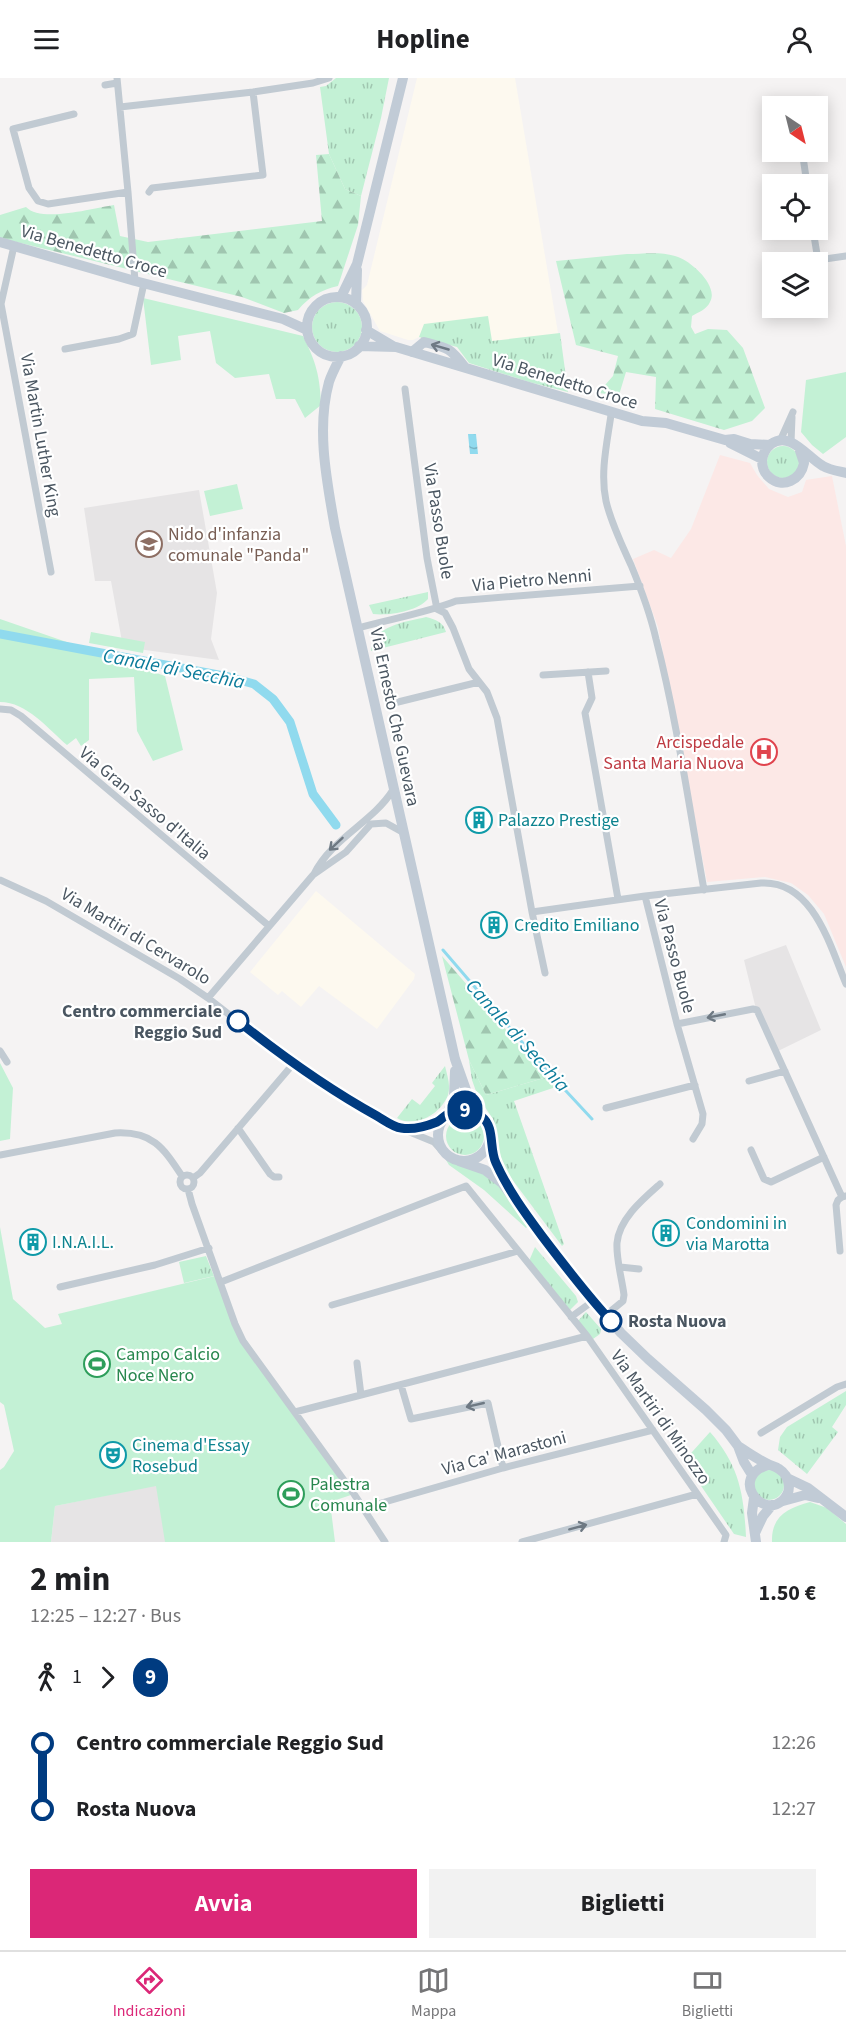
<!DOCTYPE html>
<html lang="it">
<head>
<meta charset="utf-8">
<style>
	body { margin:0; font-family:"Source Sans 3",sans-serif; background:#f2f2f2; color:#202124; height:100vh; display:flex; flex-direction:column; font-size:22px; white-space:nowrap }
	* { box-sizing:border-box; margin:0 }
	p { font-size:20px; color:#757577 }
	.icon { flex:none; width:33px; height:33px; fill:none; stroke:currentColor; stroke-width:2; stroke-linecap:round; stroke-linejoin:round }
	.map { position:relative; height:1464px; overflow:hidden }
	.sheet { display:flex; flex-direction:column; background:#fff; flex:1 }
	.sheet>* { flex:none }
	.badge { padding:0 12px; border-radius:20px; font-size:21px; line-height:39px }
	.needle { width:39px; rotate:145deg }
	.fabs { position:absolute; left:762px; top:18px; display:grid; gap:12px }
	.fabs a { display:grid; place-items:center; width:66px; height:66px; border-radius:0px; background:#fff; box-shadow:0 3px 15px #0003; font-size:30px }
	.map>.badge { position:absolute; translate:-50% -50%; box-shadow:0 0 0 3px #fff }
	.legs { display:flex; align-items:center; gap:9px; height:66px; padding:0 30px; font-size:20px }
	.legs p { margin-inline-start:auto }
	.head { display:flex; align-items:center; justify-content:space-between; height:102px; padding:0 30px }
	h1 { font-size:33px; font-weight:700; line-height:45px }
	.primary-button { display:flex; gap:12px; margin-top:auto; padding:12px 30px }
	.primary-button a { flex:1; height:69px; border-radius:0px; background:#db2777; color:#fff; font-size:24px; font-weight:700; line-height:69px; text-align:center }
	.primary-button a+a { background:#f2f2f2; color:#202124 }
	ul { padding:0 30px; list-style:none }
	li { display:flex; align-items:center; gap:21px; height:66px; font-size:22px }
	li i { display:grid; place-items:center; width:9px; height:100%; margin:0 8px; background:currentColor }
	li i::after { content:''; width:15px; height:15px; margin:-8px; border:4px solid; border-radius:50%; background:#fff }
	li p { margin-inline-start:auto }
	li:first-child i { background:linear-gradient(#0000 50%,currentColor 0) }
	li:last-child i { background:linear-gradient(currentColor 50%,#0000 0) }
	header { display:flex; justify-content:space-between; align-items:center; height:78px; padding:0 30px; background:#fff; font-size:27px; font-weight:700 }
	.menu { display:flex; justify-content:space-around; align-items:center; height:84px; border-top:2px solid #e0e0e0; background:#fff; font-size:16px; color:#757577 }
	.menu a { display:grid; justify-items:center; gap:3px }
	.menu .selected { color:#db2777 }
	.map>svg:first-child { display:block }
</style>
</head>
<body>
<header><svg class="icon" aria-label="menu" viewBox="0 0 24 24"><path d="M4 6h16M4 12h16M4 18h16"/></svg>Hopline<svg class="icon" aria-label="person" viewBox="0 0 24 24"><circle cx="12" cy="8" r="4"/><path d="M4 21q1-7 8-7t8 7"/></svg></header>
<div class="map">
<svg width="846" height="1464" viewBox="0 0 846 1464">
	<defs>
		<pattern id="grass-tufts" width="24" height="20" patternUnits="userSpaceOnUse" patternTransform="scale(1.5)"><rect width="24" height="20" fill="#c3f1d5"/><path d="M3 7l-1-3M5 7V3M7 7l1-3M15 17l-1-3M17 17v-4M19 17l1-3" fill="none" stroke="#a0c6b0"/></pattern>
		<pattern id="forest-firs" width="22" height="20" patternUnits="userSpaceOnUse" patternTransform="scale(1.5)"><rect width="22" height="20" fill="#c3f1d5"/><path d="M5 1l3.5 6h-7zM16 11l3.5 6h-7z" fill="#a0c6b0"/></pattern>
		<pattern id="water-waves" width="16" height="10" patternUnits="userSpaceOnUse" patternTransform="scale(1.5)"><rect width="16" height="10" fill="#90daee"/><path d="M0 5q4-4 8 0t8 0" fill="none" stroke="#78b4c4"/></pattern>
	</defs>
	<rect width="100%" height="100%" fill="#f5f3f3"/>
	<!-- commercial -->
	<path fill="#fdf9ef" d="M417,0H515L568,314L469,285L457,269L419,259L413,262H408L380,253L363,223L362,212L367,207Z
		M316,813L415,896L414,901L377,951L319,908L301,929L282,913L278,917L250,894Z"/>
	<!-- education -->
	<path fill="#e6e4e5" d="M199,412L217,515L211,561L219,582L123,569L111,503H95L84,430Z
		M786,867L821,952L776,974L756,931L744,882Z
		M171,1404L279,1464H51L55,1428Z"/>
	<!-- medical -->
	<path fill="#fce8e6" d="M720,377L750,385L757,397L769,411L788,419L802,414L806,402L832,398L846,468V889L824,836L808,817L791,805L765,799L707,804L658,549L633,481L654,472L671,480L691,451Z"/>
	<!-- grass -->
	<path fill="url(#grass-tufts)" d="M336,0H389L381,40L361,118L345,111L329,76L320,9L326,8Z
		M312 249a25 25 0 1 1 50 0a25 25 0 1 1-50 0Z
		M488,238L492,263L560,255L568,314L529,304L469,285L457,269L419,259L424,246Z
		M767 384a16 16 0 1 1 32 0a16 16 0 1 1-32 0Z
		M428,514V521C418,533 389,538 373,536L369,527Z
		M426,539C437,542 443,544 446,554L371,573C372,547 407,544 426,539Z
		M469,982L486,1017L547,999L556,1009L514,1023L564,1166L562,1168L508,1096L498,1076L496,1054L493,1041L478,1019L472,1002Z
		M445,988C447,997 451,1007 448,1017C441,1036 415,1051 397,1040L412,1021L420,1027L435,1008L432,1005Z
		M446 1058a19 19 0 1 1 38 0a19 19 0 1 1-38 0Z
		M446,1082C456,1086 468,1087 477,1092C500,1103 514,1128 529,1147L526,1150L484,1112L449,1087Z
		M535,1169L576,1218L578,1224L570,1232L529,1183Z
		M206,1178L214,1198L184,1205L179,1184Z
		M586,1234L601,1251L600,1256L593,1261L578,1243Z
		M846,1313V1327L832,1349L838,1354L807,1396L778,1372L780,1359L787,1349Z
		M710,1354C739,1387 744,1416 746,1459L734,1456L684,1383Z
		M754 1407a15 15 0 1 1 30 0a15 15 0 1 1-30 0Z"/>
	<!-- forest -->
	<path fill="url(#forest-firs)" d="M329,76L345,111L361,118L358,147L338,208C321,212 310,218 298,232L284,235L242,219L0,160V137L26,129C41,145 94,130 114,127L120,158L148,164L322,143L316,77Z
		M627,176C643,176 662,173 678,179C692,184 719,208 710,224C707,231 699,234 692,238L691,249L695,256L708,251L727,252L743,270L765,330L752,343L724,352L655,331L656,299L626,294L619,317L598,315L613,298L618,278L576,267L556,183Z
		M442,878L547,999L486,1017L469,982Z"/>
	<!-- green -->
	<path fill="#c3f1d5" d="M143,220L303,258C316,284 320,298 321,327L305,340L295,321H276L269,296L235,300L216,285L210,253L178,258L181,282L151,287Z
		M846,294V359L823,376L812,367L801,354L806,302Z
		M237,406L243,431L210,438L204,413Z
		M0,541L165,598L183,672L153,683L137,653L134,599L89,601V662L81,668L76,660L67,667C48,651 27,624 0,624Z
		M91,554L145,564L143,575L89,565Z
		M0,985L13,1010L10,1061L0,1063Z
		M0,1149L13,1221L45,1250L62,1246L58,1236L219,1197L235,1246L354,1416L330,1424L335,1464H165L156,1408L55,1428L51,1464H0V1392L4,1389L14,1373L4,1327L0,1324Z
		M810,1424L827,1430L846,1446V1464H772C771,1438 788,1430 810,1424Z"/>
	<!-- water -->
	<path fill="url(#water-waves)" d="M468,356H476L478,376H470Z"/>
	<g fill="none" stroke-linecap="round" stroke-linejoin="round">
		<!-- stream -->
		<path stroke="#90daee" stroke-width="3" d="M443,872L540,985L592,1041"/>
		<!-- canal -->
		<path stroke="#90daee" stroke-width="9" d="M0,556L229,599L254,606L273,621L290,644L313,716L336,747"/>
		<!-- street -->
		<path stroke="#c1cad2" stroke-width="7" d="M117,0L128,114L135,203
			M105,7L117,5
			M120,29L253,14L313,5L329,0
			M74,36L13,51L29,110L38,123L48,126L128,114
			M803,79L807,106
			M149,114L152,110L263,97L253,14
			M813,152L818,182L846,178
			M14,168L1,226L51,494
			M65,271L119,261L133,256L144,205
			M405,311L427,480L437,531L445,535L453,550L469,591L487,614L497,640L532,834L645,818L677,946L703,1036L702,1046L693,1061
			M613,334L611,337C607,365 600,395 606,423C611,445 622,467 631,487C641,511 650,535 656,561C677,643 689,728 704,812
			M780,363L793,334
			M791,364L792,339
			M358,550C390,541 426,535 456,523L640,508
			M588,594L592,620L585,635L618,821
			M543,597L606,593
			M394,625L479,604
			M0,631L11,632L21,638L269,848
			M314,796C332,760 372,745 393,712
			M0,802L46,823L180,901L208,920L268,967L350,1023L400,1050L434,1064L442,1073
			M645,818L761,805C813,802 830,868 846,906
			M532,834L545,895
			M208,920L313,797L346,774L371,746L386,745L404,755
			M677,946L753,931L757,932L842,1119L846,1118
			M0,973L7,984
			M749,1003L785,993
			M606,1030L695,1007
			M238,1050L270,1096L274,1099H279
			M402,1050C417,1050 431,1048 443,1040
			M751,1072L764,1101L771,1104L824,1079
			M0,1077L115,1055C152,1053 163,1069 182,1098
			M180 1104a7 7 0 1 1 14 0a7 7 0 1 1-14 0Z
			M193,1100L200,1095L294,985
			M188,1111L192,1126L235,1246L243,1263L354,1416L385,1464
			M840,1173L836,1127L838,1122L842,1119
			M620,1189L639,1191
			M221,1204L466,1108L587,1258L726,1457L724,1464
			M60,1209L155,1187L209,1170
			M332,1227L518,1173
			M606,1237L623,1223L624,1217C622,1201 616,1181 617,1165C619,1141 643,1121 660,1106
			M571,1239L593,1223
			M401,1307L411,1341L488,1325L503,1390
			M361,1317L587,1258
			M295,1334L361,1317L357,1285
			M761,1355L837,1309L846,1306
			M364,1430L503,1390L653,1352
			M522,1464L697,1416"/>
		<!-- secondary -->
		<path stroke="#c1cbd6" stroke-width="10" d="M0,164L135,203L283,241L307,252
			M341,219L357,186L403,0
			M307 249a30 30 0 1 1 60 0a30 30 0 1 1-60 0Z
			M356,226L357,192
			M366,252L393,268
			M359,268L396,269L642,343L666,345L725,362L734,361L750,366L770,367
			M412,274L424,264C448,270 449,269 464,288
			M341,278C337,286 332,295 329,304C316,351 327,404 335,450L455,981L466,1012L481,1038
			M730,365L762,381
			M799,370L804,385C801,401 783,412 769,399C764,395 762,389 762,382C763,376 766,370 771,366C790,352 808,380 823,388C830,392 838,393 846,395
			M438 1057a26 26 0 1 1 52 0a26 26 0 1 1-52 0Z
			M447,1036L454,1018L455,993
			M491,1063L495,1085L507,1107
			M459,1083L485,1092L502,1105L567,1191L621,1255L648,1281L706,1332L726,1352L738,1368L744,1384L752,1397
			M738,1368C747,1374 757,1381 766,1385C771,1388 775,1388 779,1391C790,1398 793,1414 782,1423C760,1441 730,1398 768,1387
			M787,1400L808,1410L846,1439
			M754,1420L752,1435L756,1464
			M783,1423L805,1417L818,1420
			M755,1455L763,1438L772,1427"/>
	</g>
	<!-- one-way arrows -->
	<defs><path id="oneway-shaft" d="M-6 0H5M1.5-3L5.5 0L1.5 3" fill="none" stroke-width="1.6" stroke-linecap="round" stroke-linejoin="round" transform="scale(1.5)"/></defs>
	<use stroke="#6e7984" href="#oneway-shaft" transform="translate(440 269) rotate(-164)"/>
	<g stroke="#6e7983">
		<use href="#oneway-shaft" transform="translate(336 766) rotate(137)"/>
		<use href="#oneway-shaft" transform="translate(716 938) rotate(169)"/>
		<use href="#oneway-shaft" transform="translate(475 1327) rotate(167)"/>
		<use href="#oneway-shaft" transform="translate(578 1449) rotate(-15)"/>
	</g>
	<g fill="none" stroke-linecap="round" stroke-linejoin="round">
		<defs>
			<path id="line-1" d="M238,943C282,978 328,1011 377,1038C384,1042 393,1049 401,1050C412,1052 427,1048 437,1044C441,1042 444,1038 448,1036C458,1030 473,1031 482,1039C495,1049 489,1071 496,1085C508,1112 525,1135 542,1158C564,1187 586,1216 611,1243"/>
		</defs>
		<!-- line-1 casing -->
		<use href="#line-1" stroke="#fff" stroke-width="14"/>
		<!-- line-1 -->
		<use href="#line-1" stroke="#003b80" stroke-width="9"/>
	</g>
	<!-- icons -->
	<defs>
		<symbol id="school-ring" viewBox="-11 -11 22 22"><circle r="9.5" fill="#fff" stroke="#8d6e63" stroke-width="1.5"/><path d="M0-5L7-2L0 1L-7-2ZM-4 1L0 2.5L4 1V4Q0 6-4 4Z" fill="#8d6e63"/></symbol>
		<symbol id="hospital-ring" viewBox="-11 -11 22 22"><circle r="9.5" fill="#fff" stroke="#e0444e" stroke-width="1.5"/><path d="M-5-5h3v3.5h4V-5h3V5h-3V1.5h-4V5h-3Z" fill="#e0444e"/></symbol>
		<symbol id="building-ring" viewBox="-11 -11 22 22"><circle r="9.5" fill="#fff" stroke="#0f9aa8" stroke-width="1.5"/><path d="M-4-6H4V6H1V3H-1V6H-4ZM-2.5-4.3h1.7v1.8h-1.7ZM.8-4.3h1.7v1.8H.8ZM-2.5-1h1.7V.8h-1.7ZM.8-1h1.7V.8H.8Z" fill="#0f9aa8"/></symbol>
		<symbol id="stadium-ring" viewBox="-11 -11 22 22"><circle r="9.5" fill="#fff" stroke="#2e9e5b" stroke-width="1.5"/><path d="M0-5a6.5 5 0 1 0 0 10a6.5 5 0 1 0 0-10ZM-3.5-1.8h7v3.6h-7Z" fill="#2e9e5b"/></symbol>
		<symbol id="theatre-ring" viewBox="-11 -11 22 22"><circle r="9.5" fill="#fff" stroke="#0f9aa8" stroke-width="1.5"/><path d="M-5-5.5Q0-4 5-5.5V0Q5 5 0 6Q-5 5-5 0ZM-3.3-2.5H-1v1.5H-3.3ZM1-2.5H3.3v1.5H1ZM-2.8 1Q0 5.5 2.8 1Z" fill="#0f9aa8"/></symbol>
	</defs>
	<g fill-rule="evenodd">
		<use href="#school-ring" x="134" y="451" width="30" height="30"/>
		<use href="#hospital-ring" x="749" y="659" width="30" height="30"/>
		<use href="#building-ring" x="464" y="727" width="30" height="30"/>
		<use href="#building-ring" x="479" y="832" width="30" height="30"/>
		<use href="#building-ring" x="651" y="1140" width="30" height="30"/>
		<use href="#building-ring" x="18" y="1149" width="30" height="30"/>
		<use href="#stadium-ring" x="82" y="1271" width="30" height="30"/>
		<use href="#theatre-ring" x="98" y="1362" width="30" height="30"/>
		<use href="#stadium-ring" x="276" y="1401" width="30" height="30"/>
	</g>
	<!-- markers -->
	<g fill="#fff" stroke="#003b80" stroke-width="3">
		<circle cx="238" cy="943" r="10"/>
		<circle cx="611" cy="1243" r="10"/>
	</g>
	<g text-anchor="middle" stroke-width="4.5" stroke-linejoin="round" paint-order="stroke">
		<!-- street labels -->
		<g font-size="18" fill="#4a5661" stroke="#fff">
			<text transform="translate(94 173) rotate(16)" y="6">Via Benedetto Croce</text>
			<text transform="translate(565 303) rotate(17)" y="6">Via Benedetto Croce</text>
			<text transform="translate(41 357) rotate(80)" y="6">Via Martin Luther King</text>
			<text transform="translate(439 443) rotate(81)" y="6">Via Passo Buole</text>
			<text transform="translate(532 502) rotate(-5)" y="6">Via Pietro Nenni</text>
			<text transform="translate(395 639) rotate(78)" y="6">Via Ernesto Che Guevara</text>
			<text transform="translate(145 725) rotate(40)" y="6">Via Gran Sasso d'Italia</text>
			<text transform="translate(136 858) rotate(31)" y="6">Via Martiri di Cervarolo</text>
			<text transform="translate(675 878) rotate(75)" y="6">Via Passo Buole</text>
			<text transform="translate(661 1339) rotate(55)" y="6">Via Martiri di Minozzo</text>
			<text transform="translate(504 1375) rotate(-15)" y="6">Via Ca' Marastoni</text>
		</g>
		<!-- education labels -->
		<g font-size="18" fill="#785e54" stroke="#fff" text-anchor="start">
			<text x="168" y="462">Nido d'infanzia<tspan x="168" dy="21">comunale "Panda"</tspan></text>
		</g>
		<!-- health labels -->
		<g font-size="18" fill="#be3a42" stroke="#fff" text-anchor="end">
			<text x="744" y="670">Arcispedale<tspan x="744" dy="21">Santa Maria Nuova</tspan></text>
		</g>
		<!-- culture labels -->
		<g font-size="18" fill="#0d838f" stroke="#fff" text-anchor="start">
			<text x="498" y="748">Palazzo Prestige</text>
			<text x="514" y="853">Credito Emiliano</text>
			<text x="686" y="1151">Condomini in<tspan x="686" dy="21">via Marotta</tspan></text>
			<text x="52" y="1170">I.N.A.I.L.</text>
			<text x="132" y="1373">Cinema d'Essay<tspan x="132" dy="21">Rosebud</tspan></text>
		</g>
		<!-- stop labels -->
		<g font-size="18" font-weight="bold" fill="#4a5661" stroke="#fff" text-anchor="end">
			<text x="222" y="939">Centro commerciale<tspan x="222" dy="21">Reggio Sud</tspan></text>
			<text x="628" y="1249" text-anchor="start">Rosta Nuova</text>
		</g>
		<!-- leisure labels -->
		<g font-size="18" fill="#27864d" stroke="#fff" text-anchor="start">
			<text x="116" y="1282">Campo Calcio<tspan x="116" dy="21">Noce Nero</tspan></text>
			<text x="310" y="1412">Palestra<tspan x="310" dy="21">Comunale</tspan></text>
		</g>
		<!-- water labels -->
		<g font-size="20" font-style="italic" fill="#0c7c9b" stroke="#fff">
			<text transform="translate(174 590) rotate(11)" y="7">Canale di Secchia</text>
			<text transform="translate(518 957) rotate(48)" y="7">Canale di Secchia</text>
		</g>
	</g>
</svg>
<div class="fabs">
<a><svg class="needle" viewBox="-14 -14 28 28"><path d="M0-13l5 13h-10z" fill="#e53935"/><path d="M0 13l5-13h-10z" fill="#757577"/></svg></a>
<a><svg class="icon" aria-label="locate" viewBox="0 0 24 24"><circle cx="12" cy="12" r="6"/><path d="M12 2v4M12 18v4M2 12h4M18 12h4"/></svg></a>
<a><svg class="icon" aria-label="layers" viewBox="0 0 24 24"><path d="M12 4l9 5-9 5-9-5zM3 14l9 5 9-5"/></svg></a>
</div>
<b class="badge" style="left:465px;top:1032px;background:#003b80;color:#fff">9</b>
</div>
<section class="sheet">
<div class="head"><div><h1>2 min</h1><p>12:25 – 12:27 · Bus</p></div><b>1.50 €</b></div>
<div class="legs"><svg class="icon" aria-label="walk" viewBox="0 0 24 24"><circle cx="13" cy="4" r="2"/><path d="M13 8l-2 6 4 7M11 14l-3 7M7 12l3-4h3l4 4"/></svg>1<svg class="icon" aria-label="forward" viewBox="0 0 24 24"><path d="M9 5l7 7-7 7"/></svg><b class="badge" style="background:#003b80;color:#fff">9</b></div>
<ul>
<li><i style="color:#003b80"></i><b>Centro commerciale Reggio Sud</b><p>12:26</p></li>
<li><i style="color:#003b80"></i><b>Rosta Nuova</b><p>12:27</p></li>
</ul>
<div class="primary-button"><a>Avvia</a><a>Biglietti</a></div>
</section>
<nav class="menu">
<a class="selected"><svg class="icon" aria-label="directions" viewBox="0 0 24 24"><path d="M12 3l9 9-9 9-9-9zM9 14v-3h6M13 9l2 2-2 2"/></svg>Indicazioni</a>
<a><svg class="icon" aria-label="map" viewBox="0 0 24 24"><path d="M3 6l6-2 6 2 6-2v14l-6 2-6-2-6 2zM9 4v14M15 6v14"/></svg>Mappa</a>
<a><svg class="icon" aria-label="tickets" viewBox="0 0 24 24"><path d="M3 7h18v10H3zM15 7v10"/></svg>Biglietti</a>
</nav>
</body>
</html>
